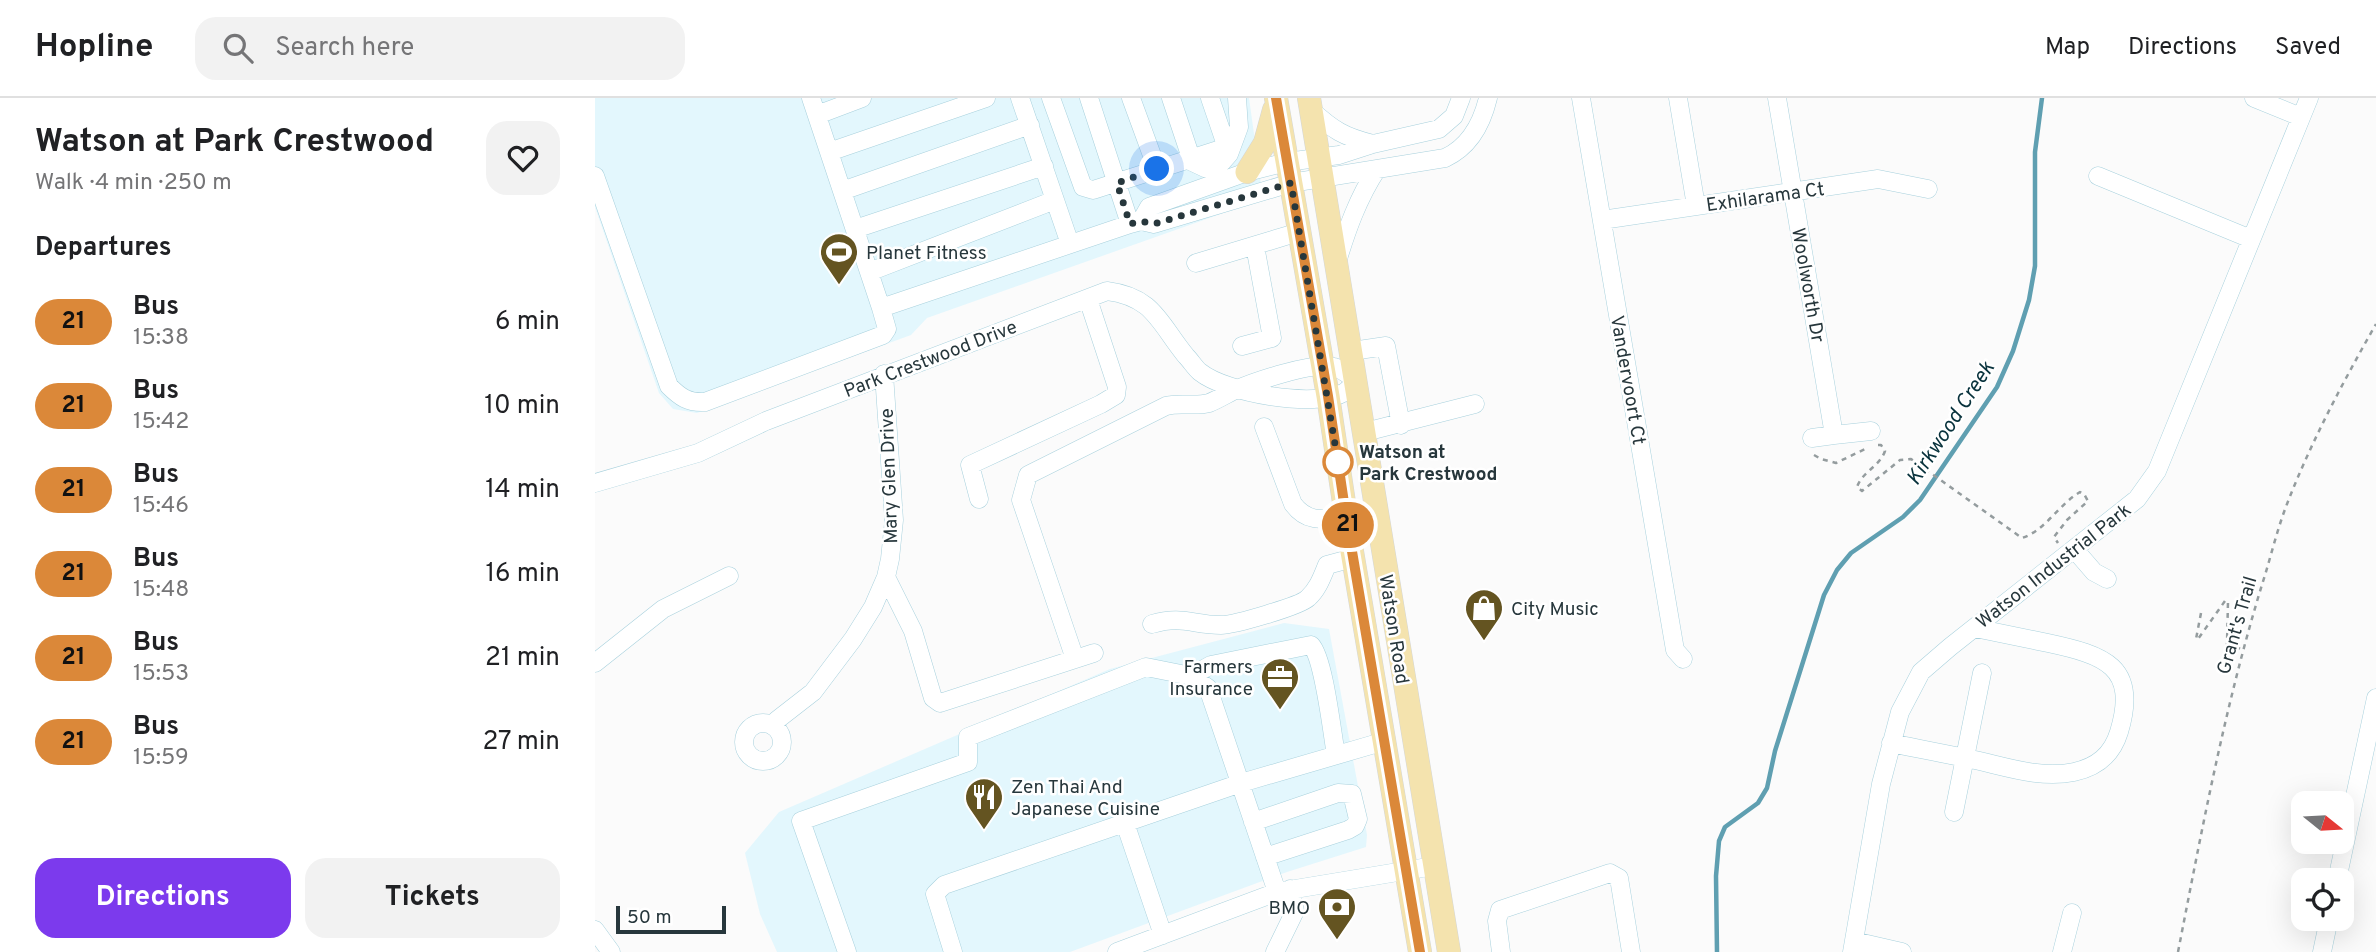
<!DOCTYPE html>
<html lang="en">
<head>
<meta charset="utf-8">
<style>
	body { margin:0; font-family:Overpass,sans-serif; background:#f2f2f2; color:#202124; height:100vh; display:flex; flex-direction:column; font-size:26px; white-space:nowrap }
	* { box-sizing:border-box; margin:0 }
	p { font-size:23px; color:#757577 }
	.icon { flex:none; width:38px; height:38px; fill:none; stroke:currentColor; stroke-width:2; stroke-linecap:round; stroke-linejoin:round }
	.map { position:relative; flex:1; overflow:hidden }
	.sheet { display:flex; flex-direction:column; background:#fff; width:595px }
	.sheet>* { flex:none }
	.badge { padding:0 14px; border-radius:23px; font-size:24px; line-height:46px }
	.needle { width:46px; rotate:108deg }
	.fabs { position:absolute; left:1696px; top:693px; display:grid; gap:14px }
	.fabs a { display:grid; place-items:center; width:63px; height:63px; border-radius:14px; background:#fff; box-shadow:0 7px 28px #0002; font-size:35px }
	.scale { position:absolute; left:21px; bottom:18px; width:110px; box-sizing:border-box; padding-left:7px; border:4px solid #27373c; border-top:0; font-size:19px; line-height:24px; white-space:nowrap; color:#27373c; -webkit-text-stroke:5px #fff; paint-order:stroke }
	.you { position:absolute; width:35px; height:35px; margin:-18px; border:5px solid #fff; border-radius:50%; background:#1a73e8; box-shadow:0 0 0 10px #1a73e833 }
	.map>.badge { position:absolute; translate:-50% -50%; box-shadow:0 0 0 4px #fff }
	h2 { padding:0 35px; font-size:26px; line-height:63px }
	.round { display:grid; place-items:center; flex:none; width:74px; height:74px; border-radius:21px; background:#f2f2f2 }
	.headline { display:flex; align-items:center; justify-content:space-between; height:119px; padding:0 35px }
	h1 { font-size:33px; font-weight:700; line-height:52px }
	.primary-button { display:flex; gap:14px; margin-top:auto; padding:14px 35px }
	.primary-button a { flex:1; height:80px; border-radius:21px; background:#7c3aed; color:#fff; font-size:28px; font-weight:700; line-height:80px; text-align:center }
	.primary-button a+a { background:#f2f2f2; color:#202124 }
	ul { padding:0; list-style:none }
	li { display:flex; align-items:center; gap:21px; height:84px; padding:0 35px }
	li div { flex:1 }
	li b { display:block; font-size:26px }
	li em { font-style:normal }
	li .badge { min-width:77px; font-weight:700; text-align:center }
	header { display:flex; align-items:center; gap:42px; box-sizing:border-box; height:98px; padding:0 35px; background:#fff; border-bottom:2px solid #e0e0e0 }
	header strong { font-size:33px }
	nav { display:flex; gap:38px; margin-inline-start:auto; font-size:24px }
	.search { width:490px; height:63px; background:#f2f2f2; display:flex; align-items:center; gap:18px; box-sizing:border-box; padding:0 24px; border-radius:21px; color:#757577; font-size:26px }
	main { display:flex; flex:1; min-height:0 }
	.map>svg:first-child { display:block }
</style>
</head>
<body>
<header>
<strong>Hopline</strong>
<div class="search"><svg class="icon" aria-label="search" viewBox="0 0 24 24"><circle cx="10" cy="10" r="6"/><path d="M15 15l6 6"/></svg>Search here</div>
<nav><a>Map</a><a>Directions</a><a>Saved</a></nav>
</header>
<main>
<section class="sheet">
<div class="headline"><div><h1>Watson at Park Crestwood</h1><p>Walk · 4 min · 250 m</p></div><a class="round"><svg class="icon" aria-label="heart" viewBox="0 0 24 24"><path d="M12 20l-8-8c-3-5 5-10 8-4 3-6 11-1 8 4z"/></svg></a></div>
<h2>Departures</h2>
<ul>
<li><span class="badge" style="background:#db8839;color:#111">21</span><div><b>Bus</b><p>15:38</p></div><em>6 min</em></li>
<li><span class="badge" style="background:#db8839;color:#111">21</span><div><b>Bus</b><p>15:42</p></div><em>10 min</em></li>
<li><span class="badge" style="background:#db8839;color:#111">21</span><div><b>Bus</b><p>15:46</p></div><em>14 min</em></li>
<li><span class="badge" style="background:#db8839;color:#111">21</span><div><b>Bus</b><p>15:48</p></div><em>16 min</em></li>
<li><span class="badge" style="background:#db8839;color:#111">21</span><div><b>Bus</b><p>15:53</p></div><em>21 min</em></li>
<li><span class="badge" style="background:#db8839;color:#111">21</span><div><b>Bus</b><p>15:59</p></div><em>27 min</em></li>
</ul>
<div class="primary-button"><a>Directions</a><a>Tickets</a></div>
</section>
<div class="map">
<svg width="1781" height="854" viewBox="0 0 1781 854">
	<rect width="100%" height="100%" fill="#fbfbfb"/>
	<!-- built -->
	<path fill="#e3f7fd" d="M0,0H654L668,101L332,220L316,237L102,315L78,311L64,295L0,109Z
		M689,525L734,531L772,737L771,749L692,774L475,854H182L165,816L150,755L184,714L515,571Z"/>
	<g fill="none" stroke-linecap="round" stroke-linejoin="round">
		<!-- stream -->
		<path stroke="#5f9fb1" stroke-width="4.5" d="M1122,854L1121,778L1124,743L1130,729L1163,705L1172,690L1180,653L1229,497L1242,472L1256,455L1308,419L1325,402L1402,289L1418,253L1434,202L1440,168V54L1447,0"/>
		<defs>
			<path id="minor" d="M216,0L286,210
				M425,0L475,146
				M456,0L488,89L498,92L626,51L639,42
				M494,0L535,126
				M536,0L562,71
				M576,0L596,60
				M615,0L631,47
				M986,0L1080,552L1088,561
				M1083,0L1101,108
				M1182,0L1239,337L1276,333
				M1659,0L1706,19
				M716,12C738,32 749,39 778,46
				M222,17L267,0
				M234,54L391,0
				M593,62L610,70L627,64L634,56L644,29L642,0
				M0,78L74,288C85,299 93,305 110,304L288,237L292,231L286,210L535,126L546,123L559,126L696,85L850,60C874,49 887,25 893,0
				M1503,78L1656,141
				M247,93L435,27
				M1007,122L1283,81L1333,91
				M546,123L554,109L652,74L692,64L744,57L778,46L844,31L859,18L866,0
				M260,131L449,68
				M742,164C752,131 763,100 782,71
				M601,165L704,134
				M274,174L460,102
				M647,248L677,240L660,148
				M757,253L791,248L806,327
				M669,329L698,406C713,426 729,421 751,418
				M770,334L880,306
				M1217,340L1239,337
				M0,385L103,355L171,323L512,193C559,199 564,225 591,258C596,263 600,270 605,274C631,295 721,311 750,294C754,291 758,286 762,283C755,278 747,271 739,269C719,263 658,284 638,293C630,297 622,302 614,305C600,309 585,304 571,308L433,377L426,402L480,561
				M384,401L375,367L506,306L521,297L522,289L493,201
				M1480,452L1499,474L1512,481
				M291,479L318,533L338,600L345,605L499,555
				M557,526C588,517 597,527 626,527C639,527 705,508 713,500C723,491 727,479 732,467L758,460
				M0,565L68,511L134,478
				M596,578L616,567L716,547C729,560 737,635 741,657
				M149 644a19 19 0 1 1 38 0a19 19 0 1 1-38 0Z
				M178,628L182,622L218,594L258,541L278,509L291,479L295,461L299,422L289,276
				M1296,645C1324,651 1352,656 1380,662C1412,669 1446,681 1479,674C1502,669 1517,657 1524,634C1544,568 1509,557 1453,545C1429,540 1405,535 1380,530
				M1359,714L1387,575
				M658,724L743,695L757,696L763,721L760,728L753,732L670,759
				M530,725L568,837
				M1742,782L1781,600
				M0,832L16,854
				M1259,843L1307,854
				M252,854L206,723L373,664V639L551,569L596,578L613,590L682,794
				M358,854L340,796L349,787L646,685L790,643
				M522,854L682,794L839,768
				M680,854L700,813L695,791
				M906,854L902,823L905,812L1015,775L1024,780L1036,854
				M1257,854L1286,686L1305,614L1326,574L1355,549L1542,401L1562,373L1714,0
				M1467,854L1477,815
				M1727,854L1734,821"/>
			<path id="major" d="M681,0L733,298L751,418L825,854
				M714,0L854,854
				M652,74L670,45L679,12"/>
		</defs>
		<!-- minor casing -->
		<use href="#minor" stroke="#a8d1dd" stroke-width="19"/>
		<!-- major casing -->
		<use href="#major" stroke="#d4d7d8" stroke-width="24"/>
		<!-- path -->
		<path stroke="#949c9e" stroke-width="2.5" stroke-dasharray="5 5" stroke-linecap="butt" d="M1283,347H1286L1290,353C1285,368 1267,374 1262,389L1267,393L1305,362L1316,361L1427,440C1451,432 1463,407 1485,394L1489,396L1493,403L1472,422L1459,439L1463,445
			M1219,357L1226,361L1241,365L1270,351
			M1606,515L1601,541H1603L1630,503H1633L1632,546L1646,551
			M1583,854C1608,726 1631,602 1670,477C1677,454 1683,429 1692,406C1716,344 1748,284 1781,226"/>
		<!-- minor -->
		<use href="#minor" stroke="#fff" stroke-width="18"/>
		<!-- major -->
		<use href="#major" stroke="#f4e3ae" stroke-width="23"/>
	</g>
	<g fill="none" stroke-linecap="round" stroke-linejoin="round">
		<defs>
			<path id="line" d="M681,0L733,298L751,418L825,854"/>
		</defs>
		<!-- line casing -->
		<use href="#line" stroke="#fff" stroke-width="16"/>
		<!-- line -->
		<use href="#line" stroke="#db8839" stroke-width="10"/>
		<!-- walk -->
		<path stroke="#27373c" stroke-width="7" stroke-dasharray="0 12.6" d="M562,71L522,85L535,126L546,123L559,126L696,85L744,370L743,364"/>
	</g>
	<!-- icons -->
	<defs>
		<symbol id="stadium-pin" viewBox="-11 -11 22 30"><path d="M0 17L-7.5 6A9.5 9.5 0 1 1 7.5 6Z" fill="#645421" stroke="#fff"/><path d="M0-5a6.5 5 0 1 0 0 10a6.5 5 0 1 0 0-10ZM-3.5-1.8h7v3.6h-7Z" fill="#fff"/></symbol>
		<symbol id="shop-pin" viewBox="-11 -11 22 30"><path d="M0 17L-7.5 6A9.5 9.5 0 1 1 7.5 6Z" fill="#645421" stroke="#fff"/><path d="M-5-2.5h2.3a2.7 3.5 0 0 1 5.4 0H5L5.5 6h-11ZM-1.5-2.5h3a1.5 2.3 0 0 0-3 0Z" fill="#fff"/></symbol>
		<symbol id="office-pin" viewBox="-11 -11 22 30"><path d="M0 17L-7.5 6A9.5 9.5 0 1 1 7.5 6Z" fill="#645421" stroke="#fff"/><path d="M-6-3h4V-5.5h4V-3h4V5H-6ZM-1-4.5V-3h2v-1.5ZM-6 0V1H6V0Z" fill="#fff"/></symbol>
		<symbol id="restaurant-pin" viewBox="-11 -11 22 30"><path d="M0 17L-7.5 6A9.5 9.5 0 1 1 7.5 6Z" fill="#645421" stroke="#fff"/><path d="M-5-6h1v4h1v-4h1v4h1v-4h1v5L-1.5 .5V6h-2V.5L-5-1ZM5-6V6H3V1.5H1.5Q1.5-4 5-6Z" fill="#fff"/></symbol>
		<symbol id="bank-pin" viewBox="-11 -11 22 30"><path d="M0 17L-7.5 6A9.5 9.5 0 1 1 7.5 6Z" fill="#645421" stroke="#fff"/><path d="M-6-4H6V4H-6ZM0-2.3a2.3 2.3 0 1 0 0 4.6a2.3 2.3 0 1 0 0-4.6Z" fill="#fff"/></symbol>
	</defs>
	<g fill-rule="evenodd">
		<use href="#stadium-pin" x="222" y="132" width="44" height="60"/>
		<use href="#shop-pin" x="867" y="488" width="44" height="60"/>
		<use href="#office-pin" x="663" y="557" width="44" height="60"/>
		<use href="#restaurant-pin" x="367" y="677" width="44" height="60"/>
		<use href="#bank-pin" x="720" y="787" width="44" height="60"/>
	</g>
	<!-- markers -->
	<circle fill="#fff" stroke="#db8839" stroke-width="3.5" cx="743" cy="364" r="14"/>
	<g text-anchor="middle" stroke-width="5" stroke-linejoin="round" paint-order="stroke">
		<!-- street labels -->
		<g font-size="19" fill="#27373c" stroke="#fff">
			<text transform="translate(1170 98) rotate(-8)" y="7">Exhilarama Ct</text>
			<text transform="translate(1214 187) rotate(80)" y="7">Woolworth Dr</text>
			<text transform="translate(335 260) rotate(-21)" y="7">Park Crestwood Drive</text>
			<text transform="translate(1034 282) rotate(80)" y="7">Vandervoort Ct</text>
			<text transform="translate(293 378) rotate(-92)" y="7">Mary Glen Drive</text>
			<text transform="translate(1458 467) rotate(-38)" y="7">Watson Industrial Park</text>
			<text transform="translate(1641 527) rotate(-74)" y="7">Grant's Trail</text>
			<text transform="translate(800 531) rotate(81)" y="7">Watson Road</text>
		</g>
		<!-- poi labels -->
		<g font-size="19" fill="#27373c" stroke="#fff" text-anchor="start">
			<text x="271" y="161">Planet Fitness</text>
			<text x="916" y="517">City Music</text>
			<text x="658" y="575" text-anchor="end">Farmers<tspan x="658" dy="22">Insurance</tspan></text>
			<text x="416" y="695">Zen Thai And<tspan x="416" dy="22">Japanese Cuisine</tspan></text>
			<text x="715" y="816" text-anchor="end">BMO</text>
		</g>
		<!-- stop labels -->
		<g font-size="19" font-weight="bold" fill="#27373c" stroke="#fff" text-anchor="start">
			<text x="764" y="360">Watson at<tspan x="764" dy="22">Park Crestwood</tspan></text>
		</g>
		<!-- water labels -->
		<g font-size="21" font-style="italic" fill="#08323c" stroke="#fff">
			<text transform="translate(1355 325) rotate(-57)" y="7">Kirkwood Creek</text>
		</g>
	</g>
</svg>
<div class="fabs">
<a><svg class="needle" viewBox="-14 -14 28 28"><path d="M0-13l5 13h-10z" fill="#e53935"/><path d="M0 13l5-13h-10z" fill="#757577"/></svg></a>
<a><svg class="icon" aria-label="locate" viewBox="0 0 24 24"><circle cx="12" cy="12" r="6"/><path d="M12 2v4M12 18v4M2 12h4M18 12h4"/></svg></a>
</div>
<div class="scale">50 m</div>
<div class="you" style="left:562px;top:71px"></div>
<b class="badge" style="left:753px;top:427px;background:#db8839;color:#111">21</b>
</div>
</main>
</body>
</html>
